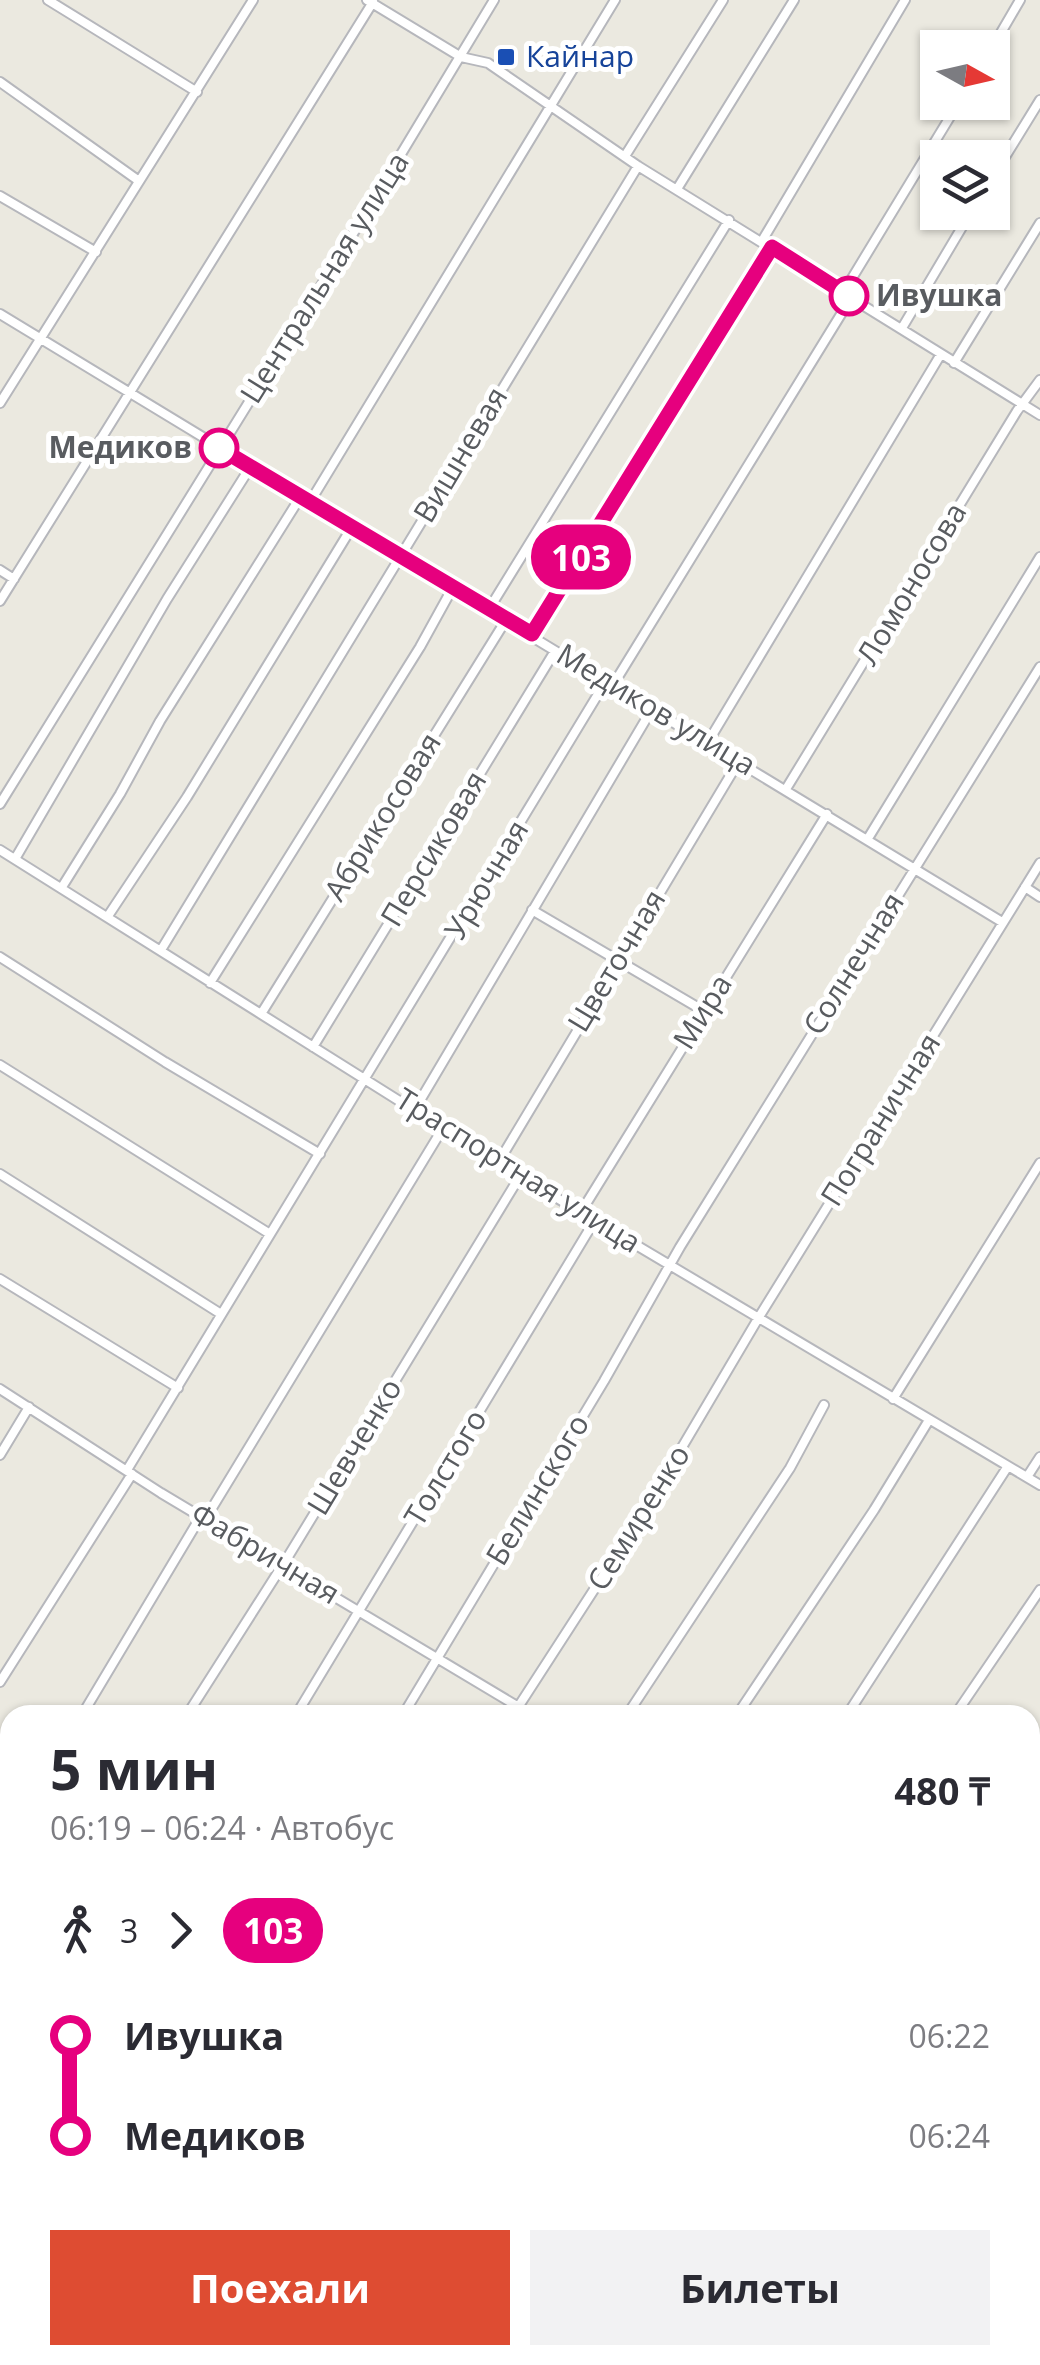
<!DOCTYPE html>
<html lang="ru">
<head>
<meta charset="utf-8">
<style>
	body { margin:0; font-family:"Open Sans",sans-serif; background:#f2f2f3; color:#2b2b33; height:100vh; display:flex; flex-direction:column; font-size:38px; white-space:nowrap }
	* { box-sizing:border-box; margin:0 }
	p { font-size:32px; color:#7c7c81 }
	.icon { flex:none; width:55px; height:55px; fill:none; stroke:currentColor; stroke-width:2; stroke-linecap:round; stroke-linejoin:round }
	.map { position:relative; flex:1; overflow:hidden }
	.sheet { position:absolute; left:0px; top:1705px; width:1040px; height:660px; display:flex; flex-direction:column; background:#fff; border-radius:30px 30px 0 0; box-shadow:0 2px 8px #0004 }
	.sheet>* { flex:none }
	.badge { padding:0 20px; border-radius:32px; font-size:35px; line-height:65px }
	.needle { width:65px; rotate:98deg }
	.buttons { position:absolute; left:920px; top:30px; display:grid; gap:20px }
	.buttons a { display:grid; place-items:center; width:90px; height:90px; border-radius:0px; background:#fff; box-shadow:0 2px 8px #0004; font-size:50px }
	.map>.badge { position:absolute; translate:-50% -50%; box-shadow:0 0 0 5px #fff }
	.legs { display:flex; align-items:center; gap:15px; height:110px; padding:0 50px; font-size:32px }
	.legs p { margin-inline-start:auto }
	.head { display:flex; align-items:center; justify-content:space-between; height:170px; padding:0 50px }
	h1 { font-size:55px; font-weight:700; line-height:75px }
	.cta { display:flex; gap:20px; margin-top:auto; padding:20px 50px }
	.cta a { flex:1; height:115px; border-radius:0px; background:#de4c32; color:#fff; font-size:40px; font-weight:700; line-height:115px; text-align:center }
	.cta a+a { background:#f2f2f3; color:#2b2b33 }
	ul { padding:0 50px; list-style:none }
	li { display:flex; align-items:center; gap:35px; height:100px; font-size:38px }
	li i { display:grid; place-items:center; width:15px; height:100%; margin:0 12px; background:currentColor }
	li i::after { content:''; width:25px; height:25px; margin:-12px; border:8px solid; border-radius:50%; background:#fff }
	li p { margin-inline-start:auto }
	li:first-child i { background:linear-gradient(#0000 50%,currentColor 0) }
	li:last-child i { background:linear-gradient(currentColor 50%,#0000 0) }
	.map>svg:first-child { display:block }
</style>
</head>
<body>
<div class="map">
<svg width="1040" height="2365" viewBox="0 0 1040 2365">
	<rect width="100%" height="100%" fill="#ebe9e0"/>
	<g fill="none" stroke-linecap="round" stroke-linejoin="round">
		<defs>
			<path id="street" d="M48,0L197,92
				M367,0L461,57L488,63L638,166L1040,415
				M992,48L1020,0
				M0,82L139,181
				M625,156L723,0
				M992,178L1040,100
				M677,189L794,0
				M0,196L96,252
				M762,241L905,0
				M843,293L959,102
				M0,314L1002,922
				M902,328L971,212
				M954,363L1040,223
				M0,403L253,0
				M310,502L615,0
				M0,570L14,579
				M0,601L373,2
				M489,609L729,220
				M532,634L773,247
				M613,685L851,298
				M708,742L941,354
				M786,789L1017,411L1040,380
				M0,804L345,247L494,0
				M867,840L1040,557
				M0,850L498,1163L1040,1485
				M15,859L167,599L251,466
				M62,887L120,794L160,721L301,496
				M1025,887L1040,897
				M532,910L704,1011
				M108,916L187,797L352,527
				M161,950L638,166
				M0,957L165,1062L320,1154
				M210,983L420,647L452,589
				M261,1014L506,620
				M313,1047L555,651
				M0,1065L270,1234
				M415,1109L652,709
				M498,1163L739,761
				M0,1174L221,1314
				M581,1212L827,814
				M0,1279L178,1388
				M0,1389L161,1493L532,1715
				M893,1399L1040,1163
				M0,1455L29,1407
				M127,1470L606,681
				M1027,1477L1040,1457
				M206,1518L443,1128
				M0,1682L132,1474
				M82,1715L201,1516
				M187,1715L289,1555L520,1176
				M296,1715L595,1220
				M403,1715L604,1381L680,1247L1040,667
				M513,1715L639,1520L759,1317L1040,863
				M627,1715L790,1468L824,1405
				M737,1715L874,1510L929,1420
				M847,1715L1008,1466
				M955,1715L1040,1590
				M1030,1792L1040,1776
				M0,1852L10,1835
				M1030,1890L1040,1874
				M0,1918L10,1925
				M0,2008L10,2014
				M1030,2028L1040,2025
				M1030,2174L1040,2172
				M0,2192L10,2199
				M1030,2288L1039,2322
				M0,2312L10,2318
				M71,2355L91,2365
				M318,2355L334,2365
				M559,2355L575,2365
				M681,2365L686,2355
				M879,2365L916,2355"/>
		</defs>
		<!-- street casing -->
		<use href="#street" stroke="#b6b7bc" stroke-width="12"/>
		<!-- street -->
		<use href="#street" stroke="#fff" stroke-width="8"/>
	</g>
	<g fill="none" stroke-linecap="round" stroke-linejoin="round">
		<defs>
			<path id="line-1" d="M219,448L532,634L772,247L849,296"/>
		</defs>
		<!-- line-1 casing -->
		<use href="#line-1" stroke="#fff" stroke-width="22"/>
		<!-- line-1 -->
		<use href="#line-1" stroke="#e6007e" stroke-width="15"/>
	</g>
	<!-- markers -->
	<rect fill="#1a4fb4" stroke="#fff" stroke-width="4" x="496" y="47" width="20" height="20" rx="5"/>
	<g fill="#fff" stroke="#e6007e" stroke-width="5">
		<circle cx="849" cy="296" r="18"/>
		<circle cx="219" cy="448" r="18"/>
	</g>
	<g text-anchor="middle" stroke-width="10" stroke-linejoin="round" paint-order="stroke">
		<!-- transit labels -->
		<g font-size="30" fill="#164399" stroke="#fff" text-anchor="start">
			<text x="526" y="67">Кайнар</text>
		</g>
		<!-- street labels -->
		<g font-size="30" fill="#595c60" stroke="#fff">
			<text transform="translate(325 278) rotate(-58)" y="10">Центральная улица</text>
			<text transform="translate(461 455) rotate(-59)" y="10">Вишневая</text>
			<text transform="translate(912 584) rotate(-59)" y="10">Ломоносова</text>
			<text transform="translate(656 710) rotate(31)" y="10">Медиков улица</text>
			<text transform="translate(383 817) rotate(-58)" y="10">Абрикосовая</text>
			<text transform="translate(434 849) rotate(-59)" y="10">Персиковая</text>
			<text transform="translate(487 880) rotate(-59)" y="10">Урючная</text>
			<text transform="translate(617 961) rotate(-59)" y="10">Цветочная</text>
			<text transform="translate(854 964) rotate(-58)" y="10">Солнечная</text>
			<text transform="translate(703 1012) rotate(-58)" y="10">Мира</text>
			<text transform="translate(881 1120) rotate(-58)" y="10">Пограничная</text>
			<text transform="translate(518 1171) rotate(32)" y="10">Траспортная улица</text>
			<text transform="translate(355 1447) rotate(-59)" y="10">Шевченко</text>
			<text transform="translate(446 1468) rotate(-59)" y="10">Толстого</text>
			<text transform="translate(538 1490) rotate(-59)" y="10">Белинского</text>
			<text transform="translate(639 1518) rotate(-58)" y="10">Семиренко</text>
			<text transform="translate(265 1554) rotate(31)" y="10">Фабричная</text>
		</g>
		<!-- stop labels -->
		<g font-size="30" font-weight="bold" fill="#595c60" stroke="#fff" text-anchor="start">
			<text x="876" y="306">Ивушка</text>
			<text x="192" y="458" text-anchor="end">Медиков</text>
		</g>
	</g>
</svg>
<div class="buttons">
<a><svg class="needle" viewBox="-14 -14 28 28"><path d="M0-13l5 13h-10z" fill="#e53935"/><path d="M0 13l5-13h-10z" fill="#7c7c81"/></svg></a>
<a><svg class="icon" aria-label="layers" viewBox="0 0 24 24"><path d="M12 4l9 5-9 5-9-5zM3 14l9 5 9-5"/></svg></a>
</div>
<b class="badge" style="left:581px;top:557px;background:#e6007e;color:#fff">103</b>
<section class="sheet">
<div class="head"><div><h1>5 мин</h1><p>06:19 – 06:24 · Автобус</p></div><b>480 ₸</b></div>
<div class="legs"><svg class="icon" aria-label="walk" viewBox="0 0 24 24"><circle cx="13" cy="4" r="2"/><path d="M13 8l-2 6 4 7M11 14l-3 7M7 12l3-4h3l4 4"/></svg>3<svg class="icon" aria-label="forward" viewBox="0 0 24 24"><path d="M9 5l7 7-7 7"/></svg><b class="badge" style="background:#e6007e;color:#fff">103</b></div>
<ul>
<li><i style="color:#e6007e"></i><b>Ивушка</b><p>06:22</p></li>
<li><i style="color:#e6007e"></i><b>Медиков</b><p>06:24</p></li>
</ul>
<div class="cta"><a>Поехали</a><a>Билеты</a></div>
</section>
</div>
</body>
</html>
